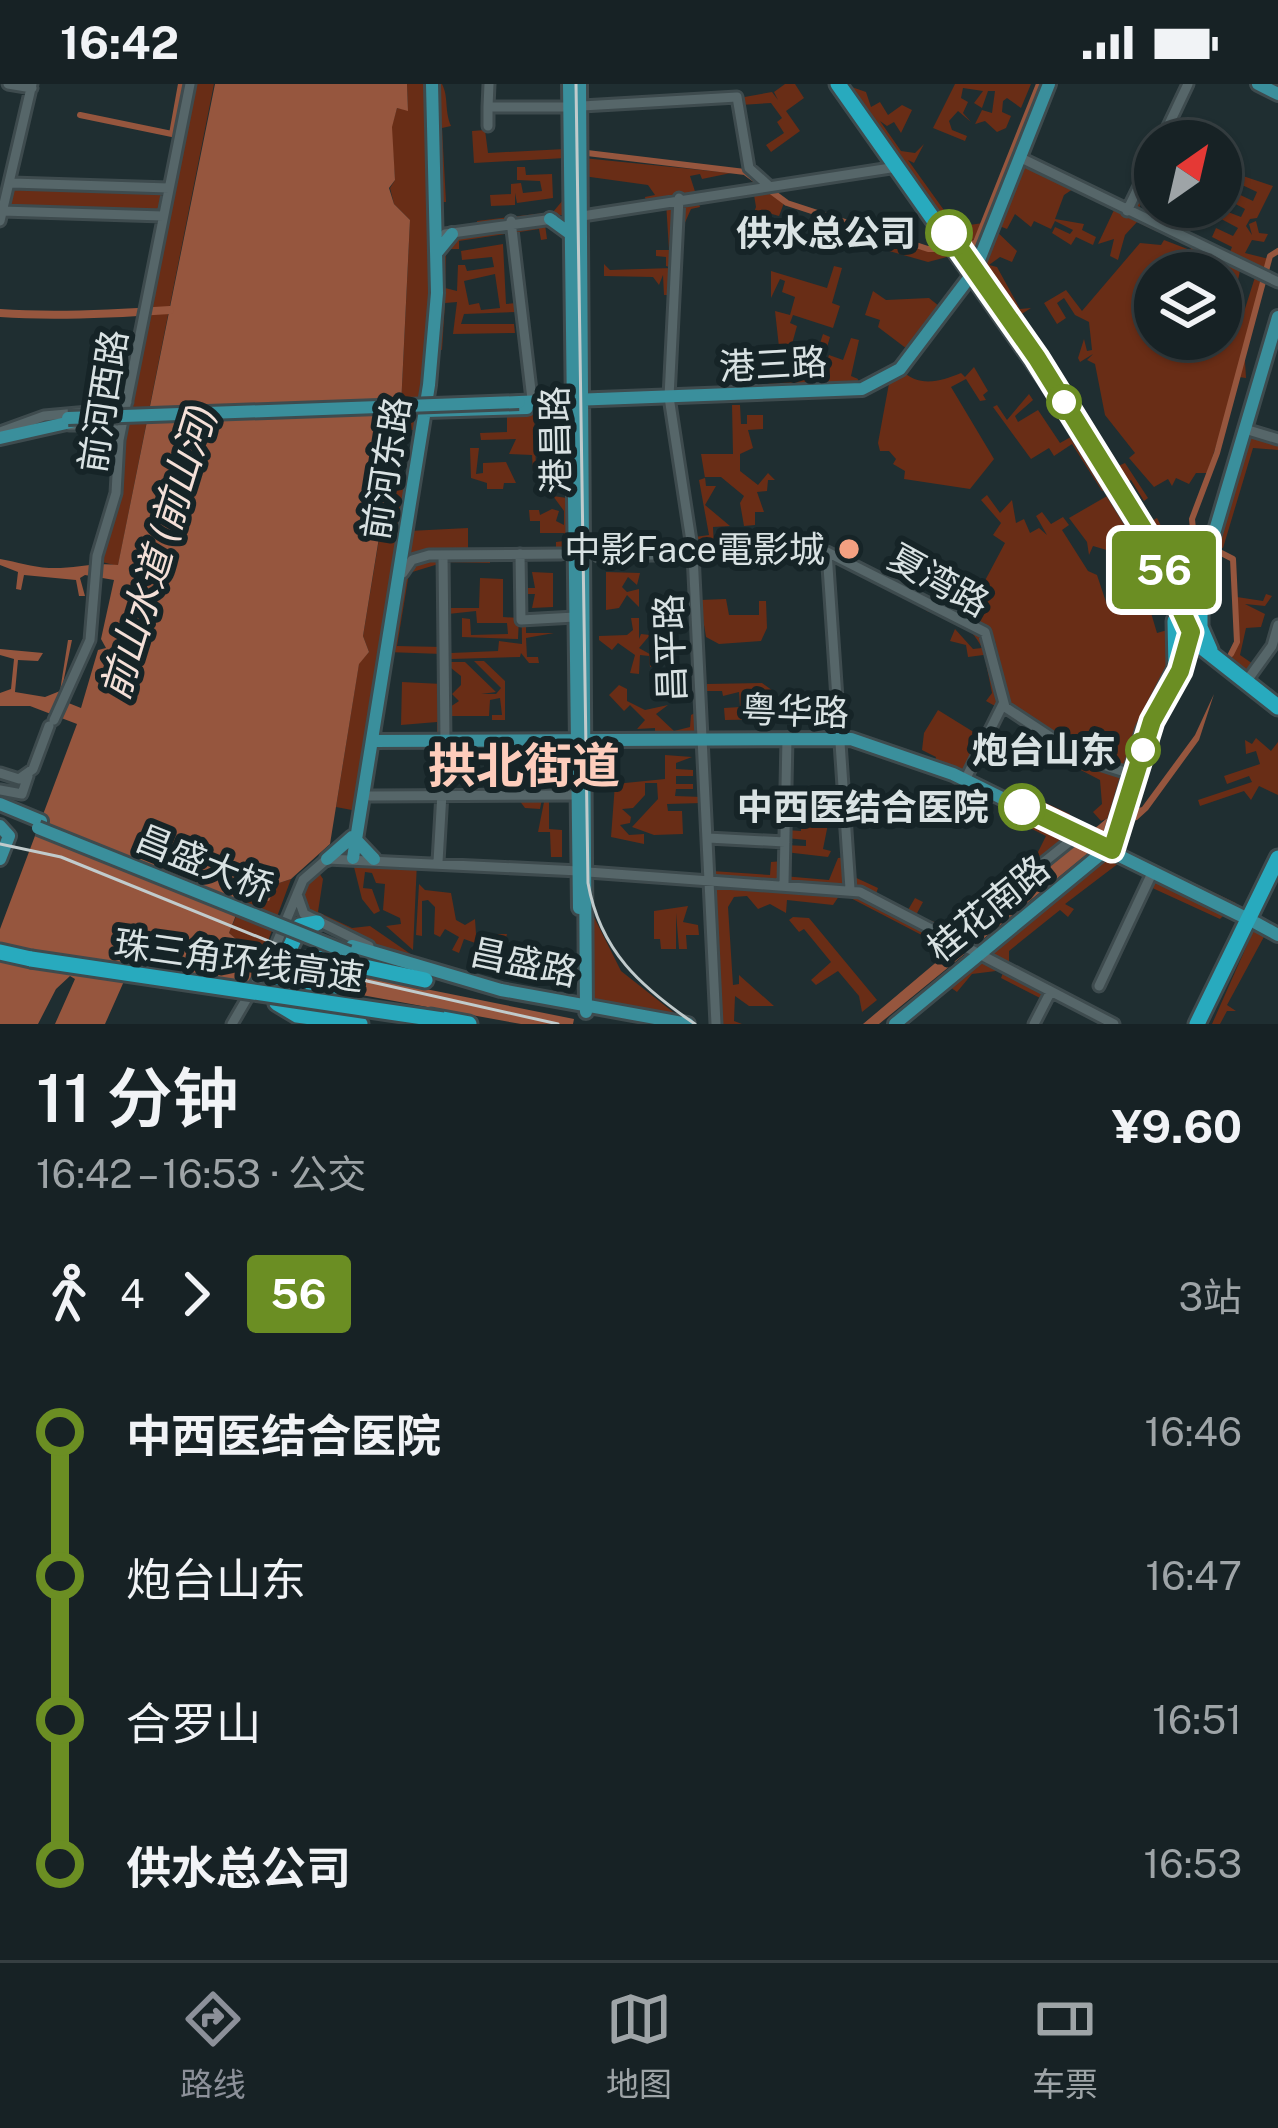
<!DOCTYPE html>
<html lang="zh">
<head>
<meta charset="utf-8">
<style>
	body { margin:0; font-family:"Public Sans","Noto Sans SC",sans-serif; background:#242f32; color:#f1f3f6; height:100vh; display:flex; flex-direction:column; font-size:45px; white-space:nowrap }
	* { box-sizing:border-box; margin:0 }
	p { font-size:39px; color:#9ea4a7 }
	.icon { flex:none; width:66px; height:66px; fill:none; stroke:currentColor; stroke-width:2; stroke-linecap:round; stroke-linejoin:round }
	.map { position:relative; height:940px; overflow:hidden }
	.drawer { display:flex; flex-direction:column; background:#172225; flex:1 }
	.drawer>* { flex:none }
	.badge { padding:0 24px; border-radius:9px; font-size:42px; line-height:78px }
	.needle { width:78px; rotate:34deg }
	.fabs { position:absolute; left:1134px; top:36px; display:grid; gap:24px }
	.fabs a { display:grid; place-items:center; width:108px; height:108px; border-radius:50%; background:#172225; box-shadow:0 3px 9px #0004,0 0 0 3px #363f42; font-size:60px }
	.map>.badge { position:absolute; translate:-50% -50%; box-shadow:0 0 0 6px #fff }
	.legs { display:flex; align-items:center; gap:18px; height:132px; padding:0 36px; font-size:39px }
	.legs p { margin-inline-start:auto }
	.overview { display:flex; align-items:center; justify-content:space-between; height:204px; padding:0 36px }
	h1 { font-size:66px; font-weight:600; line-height:90px }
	ul { padding:0 36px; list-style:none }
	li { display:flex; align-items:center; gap:42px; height:144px; font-size:45px }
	li i { display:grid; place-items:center; width:18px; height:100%; margin:0 15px; background:currentColor }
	li i::after { content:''; width:30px; height:30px; margin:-15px; border:9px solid; border-radius:50%; background:#172225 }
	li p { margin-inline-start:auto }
	li:first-child i { background:linear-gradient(#0000 50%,currentColor 0) }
	li:last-child i { background:linear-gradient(currentColor 50%,#0000 0) }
	.status { display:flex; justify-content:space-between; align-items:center; height:84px; padding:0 60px; background:#172225; direction:ltr }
	.status svg { height:33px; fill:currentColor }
	.tab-bar { display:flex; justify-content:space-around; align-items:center; height:168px; border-top:3px solid #363f42; background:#172225; font-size:33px; color:#9ea4a7 }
	.tab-bar a { display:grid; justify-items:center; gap:6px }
	.tab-bar .selected { color:#8c9099 }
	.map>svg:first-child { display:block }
</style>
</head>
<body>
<div class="status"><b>16:42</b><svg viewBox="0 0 49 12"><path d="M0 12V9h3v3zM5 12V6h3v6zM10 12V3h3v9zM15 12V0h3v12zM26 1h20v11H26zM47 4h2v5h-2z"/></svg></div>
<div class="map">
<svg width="1278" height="940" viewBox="0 0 1278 940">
	<rect width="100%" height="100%" fill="#1f2e31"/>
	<!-- green -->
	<path fill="#692d16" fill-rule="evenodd" d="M191,0H214L118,482L98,477Z
		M407,0H442C449,14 444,25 451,42L442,44L446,118H437V155L477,143V137L553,128L563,116L565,74L474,79L472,47L485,46L488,69L565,65L571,130L544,133L547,155L541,156L539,145L459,157V165H446L445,204L457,207L458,181H465L467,187L494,183L492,173L462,176L461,167L503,160L506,220L517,219L518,228L464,230L461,240H514L515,249L453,250L457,218L445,219L442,266L435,265L422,347L402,345L395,401L413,404L409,447L468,444V471H490V479L445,478L409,489L397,562L442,563V570L387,568L357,727L336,723L359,579L369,568L363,552L401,322L410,136L394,120L390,104L395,96L391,44L397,24L408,26ZM495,190L500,224L481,226L479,219L469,221L464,197Z
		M785,0H795L804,14L786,27L800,47L771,68L766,61L784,49L777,38L782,34L771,19L740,21L739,14L772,8L778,16L774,8Z
		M843,0L866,8L871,23L880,18L888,31L902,21L912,26L901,49L894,38L887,42L880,37L901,67L915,69L924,60L914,79L908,76L956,143L983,139L970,162L974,167L965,172Z
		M955,0H1031L1021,24L1007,14L1003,17L1002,28L1011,32L1006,44L997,48L985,37L975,40L982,26L992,29L995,7H988L982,24L974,19L983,7L963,4L961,14L968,18L963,29L971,38L958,27L949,37L952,46L967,52L965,57L933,44Z
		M1019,73L1127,128L1136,110L1144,113L1136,131L1161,143L1158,148L1137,138L1125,151L1118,176L1110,172L1114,155L1098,160L1114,126L1073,105L1064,111L1055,135L1084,140L1082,146L1096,153L1093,161L1076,153L1071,161L1052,149L1055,143L1070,150L1073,146L1055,137L1051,145L1034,137L1031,143L1015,130L1007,145L994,140Z
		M583,74L731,89L702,95L700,90L690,92L700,123L691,125L683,143L678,142L672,211H664L663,191L659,201L653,193L604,192V180L610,186L672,184L666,182V173L656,172V166H669L666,118L646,119L645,113L655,111L648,101L583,92Z
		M517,83H525L526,91L552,90L553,114L517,119L515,109V121L491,122L490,111L511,110V100L521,99L523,109L542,107L540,97L517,96Z
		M1231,88L1273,102L1257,134L1250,135L1246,142L1252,151L1249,140L1256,137L1259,149L1268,150L1264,158L1252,156L1245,169L1269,175L1264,191L1228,173L1232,163L1212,153L1216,144L1233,152L1238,144L1212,130L1215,123L1241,133L1245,125L1228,116L1232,107L1253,117L1257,108L1225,93Z
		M14,103L162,108L159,128L8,122Z
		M763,104L784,119L779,132L761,127L758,138L767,141L761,162L741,156L739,143L749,141L756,123L753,105Z
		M992,143L1017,167L1012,178L1000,173L989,181L997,183L1020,225L1031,224L1020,231L1058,286L1049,292L976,186Z
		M868,147L929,166L954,165L970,188L960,190L947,173L928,178L875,163L861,166Z
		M1164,156L1190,166L1193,159L1241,182L1231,229L1243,231L1256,190L1263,193L1244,261L1246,294L1239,293L1207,389H1196L1189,400L1176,394L1172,402L1168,395L1154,403L1129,374L1135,369L1105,331L1095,280L1087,276L1093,270L1080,278L1078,274L1084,255L1087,267L1092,266L1089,238L1075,231L1064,214L1057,219L1066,234L1057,240L1044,219L1066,206L1082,227L1140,159L1161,161ZM1155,189H1221V255H1155Z
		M834,182L842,184L832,219L840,222L833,244L793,231L790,239L797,242L792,260L817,268L823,250L830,253L823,277L779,263L775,227L790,231L795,213L782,208L785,197L780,195L771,214V187L827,204Z
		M873,207L886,216L929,214L944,226L911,268L878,243L880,236L865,231Z
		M851,254L859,256L851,292L858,295L857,304L767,308L769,296L822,293L829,271L843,276Z
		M974,283L988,307L983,311L986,316L980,317L966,295L951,303L994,375L970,405L904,395L905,387L893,380L896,375L889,367H880L878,359L890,294L900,285C919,304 939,298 961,289L965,293Z
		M1029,310L1033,316L1015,332L1018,338L1038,326L1060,359L1078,349L1113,405L1102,407L1072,360L1054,372L1049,364L1031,375L993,323L997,321L1007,336Z
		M732,321H740L741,340H747V331H763V345L748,346L753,364L740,370V387L758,401L768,389L775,396H768L767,407L757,408L764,428H755V441L744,442L740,419L744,412L721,393H705L706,402H716L705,421L730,442L713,443L714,465L695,453L709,451L699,396L705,394L701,370H733Z
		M534,324L536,387H533L532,371L509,370L516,355L481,356L480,349L507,348V329Z
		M1094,345L1116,383L1125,379L1148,414L1144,417L1131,396L1126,399L1150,438L1157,434L1161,442L1155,446L1168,474L1179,470L1177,463L1185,459L1189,463L1186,478L1197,481L1203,460L1210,462L1190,522L1178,519L1085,350Z
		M1249,348L1278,356V366L1253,364L1223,464L1216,462Z
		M470,364H479L476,390L483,389V379L506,378L516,399H504L503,405H487V399L471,394Z
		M1114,408L1148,465L1117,469L1093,462L1089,471L1087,458L1069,434Z
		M987,411L1000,429L1012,416L1016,439L1024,435L1030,449L1039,444L1047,451L1036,432L1042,428L1051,440L1063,433L1069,441L1062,446L1088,487L1097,491L1107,521L1124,517L1121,506L1143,502L1157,549L1171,545L1172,582L1122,684L1087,671L1011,624L995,557L968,530L970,525L964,533L985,550L991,570L968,573L966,561L950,557L955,545L973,565L982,564C971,541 950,530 926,527L943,515L965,524L972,508L952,492L980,506L1005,459L993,451L1001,439L981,416Z
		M553,412L574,415L575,459L556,469V458L564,457V449H540V437H530L529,426H539L540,431L552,425L559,427L556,437L564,441V427Z
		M521,482H526V504H535L532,488L553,489V523L532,524L535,510H526V531H554L526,538V549H554L526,554L527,573H538L539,579H529L521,569L520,573L451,575V569L498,567L499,557L522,560Z
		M606,488L640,489L637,501L628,493L622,503L627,508L639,505V523L627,511L619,524L606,526Z
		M480,494L503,495V533L519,534L518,555L462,553V534L470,535L471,551L508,550L507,539H477L476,527L448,530L447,524H479Z
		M1266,510L1272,512L1265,522L1245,520L1265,530L1261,543L1246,544L1240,571L1256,582L1249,592L1228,576L1238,559L1237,513L1263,517Z
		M726,515L729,531H759V517H766L767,544L761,557L719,560L706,553L700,516Z
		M631,534H639V555L641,550L650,551L639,564L655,573L667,563L660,583H650L649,572L640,571L639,590L630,589L635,571L618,559L612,566L599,556V552L627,551L633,546Z
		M474,577H484L505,597V636H492V631H502L500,614L490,616L489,632H450V623L459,617L452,610L461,601V592L451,584L447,587V578H465L496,608L481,610H496L501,604Z
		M992,578L1002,621L964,694L933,682L936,673L922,666L924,649L938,626L980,652L995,622L986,617L992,609L986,579Z
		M402,598L442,600L444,656L408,657V650L437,649V638L401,641Z
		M762,599L776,609L778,635L725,636L724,624L740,623L739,608L723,612L722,607H707V600Z
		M619,601L627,605V617L645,626L668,621L656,630L674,647L690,643L691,631L699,627L700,654H655V644L637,645L645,636L630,621L624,627L609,611Z
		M1256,654L1271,667L1278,658V711L1259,702L1251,716L1244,707L1200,722L1198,716L1252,698L1249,692L1227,700L1224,692L1260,680L1256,667L1246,670L1245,656L1252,660Z
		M1051,657L1129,690L1118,730L1101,737L1093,728L1102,720L1100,696L1046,668Z
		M508,666L512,676L540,675L545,666L546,691L577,692V710L549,717V745L562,746V773H551L550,748H538L545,713L559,706V695H546L540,725L525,724L516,712L521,706L541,705V688H533L532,679H508Z
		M665,671L692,673L676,679V685L693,686V692H676V700H693V705H676L675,712L702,713V719L667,720L668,727H682L683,750L654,751L632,743L658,715L657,699H645V711L633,724L622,725L631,733L630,739L620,741L629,751L644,750V760L611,753L615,700L665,695Z
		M1046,719L1070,730L1069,737L1087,747L1085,753L958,861L944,853L937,859L841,809L833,821L787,816L786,829L770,820L758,825L747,812L734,813L728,823L733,901L739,900V891L774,922H749L735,912L734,937L742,940H719L707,808L702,802L642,799L641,792L712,794V787L770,791L771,778L783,777V792L829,796L838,774L850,773V791L878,804L874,816L881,813L908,826L915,814L923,818L916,831L958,847L1043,778L1035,774L1046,752L1010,734L1016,722L1079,750L1041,730Z
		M797,730L821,731V737L805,736V742L828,740L823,765L831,767L828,773L785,768V761L806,762V756L786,754V746L801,747V741L787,740Z
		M1113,767L1124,773L1127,767L1236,819L1220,835L1148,802L1154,789L1204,812L1153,786L1149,794L1119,779L1065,820L1074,825L1068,833L1060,826L1009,867V880L1049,909L1036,936L1030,933L1040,914L1001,894L1004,886L972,890L957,908L950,903Z
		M352,775L417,778L413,866L386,842L401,840L400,834L383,826L385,800L376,799L372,789L365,788L363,804L372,805L380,827L374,830L362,815Z
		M317,786L323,795L318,828L352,844L370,842L412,871L411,877L309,832L300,815Z
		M291,795L261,876L229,849L244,814L266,819L276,800Z
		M419,800L425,806L451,809L456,836L465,841L475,835L476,850H507L503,866L483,861L475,874L478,860L464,855L459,869L452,866L459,853L445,845L440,853L434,850L435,823L428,816L422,817V852L416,851Z
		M688,822L683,838L698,841L699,851H686L687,865H679L676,829V865H661L660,855H654V827Z
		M590,825L621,887L687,939L601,924L594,916Z
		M793,833L809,834L877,916L862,928L859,912L838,887L816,901L811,896L831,878L804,845L799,848L789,836Z
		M1255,843L1266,849L1227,921L1236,927H1227L1220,940H1212Z"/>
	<!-- water -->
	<path fill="#96563e" d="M215,0H407L408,27L397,24L392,43L395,96L389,104L394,120L410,136L401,322L398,344L392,345L388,391L381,390L388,398L363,552L369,568L359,580L330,760L291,795L276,800L269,817L243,813L229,849L261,876L248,900L162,905L150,901L145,889L125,895L105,940H55L75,895L70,892L56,905L38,940H0V845L77,640L30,622H0V609L11,605L14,575L0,571V565L43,569L38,577L18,576L15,608L45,613L60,607L68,556H72L60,614H56L81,624L98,566L106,564L101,555L114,496L85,491L80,494L85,512H79L76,496L24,491L21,506L16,505L18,488L0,481V475C18,478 31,483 49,484C74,485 92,478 118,481Z
		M1214,610L1199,656L1148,726L1137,736L1108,741L1092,766L879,940H863L1106,735L1142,723L1195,651Z
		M371,894L574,935L573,940H521L334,906L336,896Z"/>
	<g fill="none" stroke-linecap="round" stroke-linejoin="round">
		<!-- canal -->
		<path stroke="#96563e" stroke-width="6" d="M80,31L172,50L181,0
			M587,69L745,88L787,119L928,165H946
			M969,162L976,158L1039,0
			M1231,570L1237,558L1233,475L1194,455L1192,435L1217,369L1270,172L1278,167
			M307,896L342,902"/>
		<!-- river -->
		<path stroke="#96563e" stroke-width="8" d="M0,229C56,233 114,230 170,226"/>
		<defs>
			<path id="minor" d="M8,0L32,4
				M489,0L488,23H571
				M582,22L737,13L749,84L768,101
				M488,23V42
				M1161,57L1188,0
				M1019,73L1278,198
				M12,99L169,104
				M679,114L669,313L693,470L716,940
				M2,127L163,132
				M1127,127L1155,69
				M576,133L897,83
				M0,137L32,0
				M511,137L532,315
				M445,150L553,135
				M69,341H111L118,352
				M1245,345L1278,355
				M0,348L44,332L122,325L127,318
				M586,460L598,472L827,468L985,548L1005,623L1084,675L1131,690
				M827,468L850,805
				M520,470L521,536L575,533
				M403,489L412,476L429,471L561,470
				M1246,598L1272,562L1278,541
				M54,636L90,556L97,472L116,409L119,356L190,0
				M0,689L19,695L33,685L49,642
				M965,696L1003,620
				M0,706L22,710L28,692
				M370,712L579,711
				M708,754L785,758
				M438,778L445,657L443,471
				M588,788L860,808L1114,940
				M784,799L787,654
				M298,813L304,830L369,862
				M947,856L1079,750
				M1099,902L1153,787
				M232,940L270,875L303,796L327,775L579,787
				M1034,940L1050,909"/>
			<path id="major" d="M569,0L579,824
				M580,0L586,928
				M1258,0L1278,10
				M550,135L572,151
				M438,167L452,150
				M519,318L862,305L900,285L975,186L1049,0
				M426,327L527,324
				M0,354L71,338
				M1185,548L1278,233
				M1179,590L1192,546
				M372,657L851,655L953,690L1250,836
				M0,720L41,737
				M0,742L9,752L0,775
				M356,756L374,775
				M353,774L429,301L437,209L432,0
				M327,775L352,753
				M1256,839L1278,851
				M352,862L501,906L688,940
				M895,940L1108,764L1143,646L1177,579"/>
			<path id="highway" d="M838,0L1048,298L1144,453L1188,552L1278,623
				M1200,518V543L1210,566
				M1175,537L1176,583
				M317,839L300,842L286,872L277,919L297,931L360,940
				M0,868L31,875
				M331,913L300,900L298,888L306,876L323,874L425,896
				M431,933L469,940
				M410,940H412
				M1197,940L1278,774"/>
		</defs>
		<!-- minor casing -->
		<use href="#minor" stroke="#3e4b4e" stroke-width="15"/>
		<!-- major casing -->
		<use href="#major" stroke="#3e4b4e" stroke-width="18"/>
		<!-- highway casing -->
		<use href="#highway" stroke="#3e4b4e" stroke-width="21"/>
		<!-- minor -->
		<use href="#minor" stroke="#566669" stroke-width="9"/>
		<!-- major -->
		<use href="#major" stroke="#3a8f9c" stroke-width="12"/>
		<!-- highway -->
		<use href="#highway" stroke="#28aabe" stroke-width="15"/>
		<!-- rail -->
		<path stroke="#c1cbcc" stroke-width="3" d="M576,0L588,799C600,867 641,903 695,940
			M0,760L61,773L367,897L558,940"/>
		<defs>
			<path id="major-bridge" d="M68,334L519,318
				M38,744L349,869"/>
			<path id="highway-bridge" d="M31,875L443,936"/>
		</defs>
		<!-- major-bridge casing -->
		<use href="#major-bridge" stroke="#3e4b4e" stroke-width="18" stroke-linecap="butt"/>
		<!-- highway-bridge casing -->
		<use href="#highway-bridge" stroke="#3e4b4e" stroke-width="21" stroke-linecap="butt"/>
		<!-- major-bridge -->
		<use href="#major-bridge" stroke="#3a8f9c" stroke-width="12"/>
		<!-- highway-bridge -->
		<use href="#highway-bridge" stroke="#28aabe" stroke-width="15"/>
	</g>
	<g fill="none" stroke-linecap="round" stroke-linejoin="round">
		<defs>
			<path id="line-1" d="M949,149L1037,274L1147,451L1191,548L1180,587L1152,637L1112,766L1022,723"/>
		</defs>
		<!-- line-1 casing -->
		<use href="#line-1" stroke="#fff" stroke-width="27"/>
		<!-- line-1 -->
		<use href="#line-1" stroke="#6b8e23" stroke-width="18"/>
	</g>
	<!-- markers -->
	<g fill="#fff" stroke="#6b8e23" stroke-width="6">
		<circle cx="949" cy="149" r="21"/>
		<circle cx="1064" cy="318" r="15"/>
		<circle cx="1143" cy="666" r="15"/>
		<circle cx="1022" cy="723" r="21"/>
	</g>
	<circle fill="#f3a081" stroke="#162427" stroke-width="4.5" cx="849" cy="465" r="12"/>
	<g text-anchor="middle" stroke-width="12" stroke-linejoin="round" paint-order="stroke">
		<!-- stop labels -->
		<g font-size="36" font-weight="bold" fill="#d9e2e3" stroke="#162427" text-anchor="end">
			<text x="916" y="162">供水总公司</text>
			<text x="1116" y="679">炮台山东</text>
			<text x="989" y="736">中西医结合医院</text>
		</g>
		<!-- street labels -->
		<g font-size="36" fill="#d9e2e3" stroke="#162427">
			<text transform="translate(773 280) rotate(-3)" y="13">港三路</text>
			<text transform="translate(103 317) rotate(-81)" y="13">前河西路</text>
			<text transform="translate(555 356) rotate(-91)" y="13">港昌路</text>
			<text transform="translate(386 384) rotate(-81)" y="13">前河东路</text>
			<text transform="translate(939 496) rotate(29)" y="13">夏湾路</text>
			<text transform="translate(670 564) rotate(-92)" y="13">昌平路</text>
			<text transform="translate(795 627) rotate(2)" y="13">粤华路</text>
			<text transform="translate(205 779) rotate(22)" y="13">昌盛大桥</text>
			<text transform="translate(988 824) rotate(-39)" y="13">桂花南路</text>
			<text transform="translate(239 876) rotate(8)" y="13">珠三角环线高速</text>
			<text transform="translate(524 878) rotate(12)" y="13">昌盛路</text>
		</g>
		<!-- poi labels -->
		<g font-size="36" fill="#d9e2e3" stroke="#162427" text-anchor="end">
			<text x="825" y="478">中影Face電影城</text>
		</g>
		<!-- water labels -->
		<g font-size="39" font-style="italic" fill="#f4e0d8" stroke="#162427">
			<text transform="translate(158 468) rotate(-73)" y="14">前山水道 (前山河)</text>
		</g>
		<!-- district labels -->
		<g font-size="48" font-weight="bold" fill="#fdcdbc" stroke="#162427">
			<text x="524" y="699">拱北街道</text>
		</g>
	</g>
</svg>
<div class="fabs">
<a><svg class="needle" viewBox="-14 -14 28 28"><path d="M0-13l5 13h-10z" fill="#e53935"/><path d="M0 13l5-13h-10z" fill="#9ea4a7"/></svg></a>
<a><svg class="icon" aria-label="layers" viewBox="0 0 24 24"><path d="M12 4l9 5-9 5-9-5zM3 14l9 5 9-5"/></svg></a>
</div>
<b class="badge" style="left:1164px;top:486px;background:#6b8e23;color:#fff">56</b>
</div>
<section class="drawer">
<div class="overview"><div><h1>11 分钟</h1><p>16:42 – 16:53 · 公交</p></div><b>¥9.60</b></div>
<div class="legs"><svg class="icon" aria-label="walk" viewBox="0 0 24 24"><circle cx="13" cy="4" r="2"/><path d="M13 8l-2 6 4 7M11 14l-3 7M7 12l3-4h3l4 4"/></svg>4<svg class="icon" aria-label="forward" viewBox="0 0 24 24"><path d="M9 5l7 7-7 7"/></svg><b class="badge" style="background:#6b8e23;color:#fff">56</b><p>3站</p></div>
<ul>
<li><i style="color:#6b8e23"></i><b>中西医结合医院</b><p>16:46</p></li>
<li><i style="color:#6b8e23"></i><span>炮台山东</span><p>16:47</p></li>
<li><i style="color:#6b8e23"></i><span>合罗山</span><p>16:51</p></li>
<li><i style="color:#6b8e23"></i><b>供水总公司</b><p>16:53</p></li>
</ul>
</section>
<nav class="tab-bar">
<a class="selected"><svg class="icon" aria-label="directions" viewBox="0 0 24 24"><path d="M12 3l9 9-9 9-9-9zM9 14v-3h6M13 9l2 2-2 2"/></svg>路线</a>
<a><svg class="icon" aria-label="map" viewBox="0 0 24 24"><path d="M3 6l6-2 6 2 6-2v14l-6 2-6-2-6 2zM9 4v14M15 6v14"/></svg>地图</a>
<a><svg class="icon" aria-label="tickets" viewBox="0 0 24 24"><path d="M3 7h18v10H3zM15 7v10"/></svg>车票</a>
</nav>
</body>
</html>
